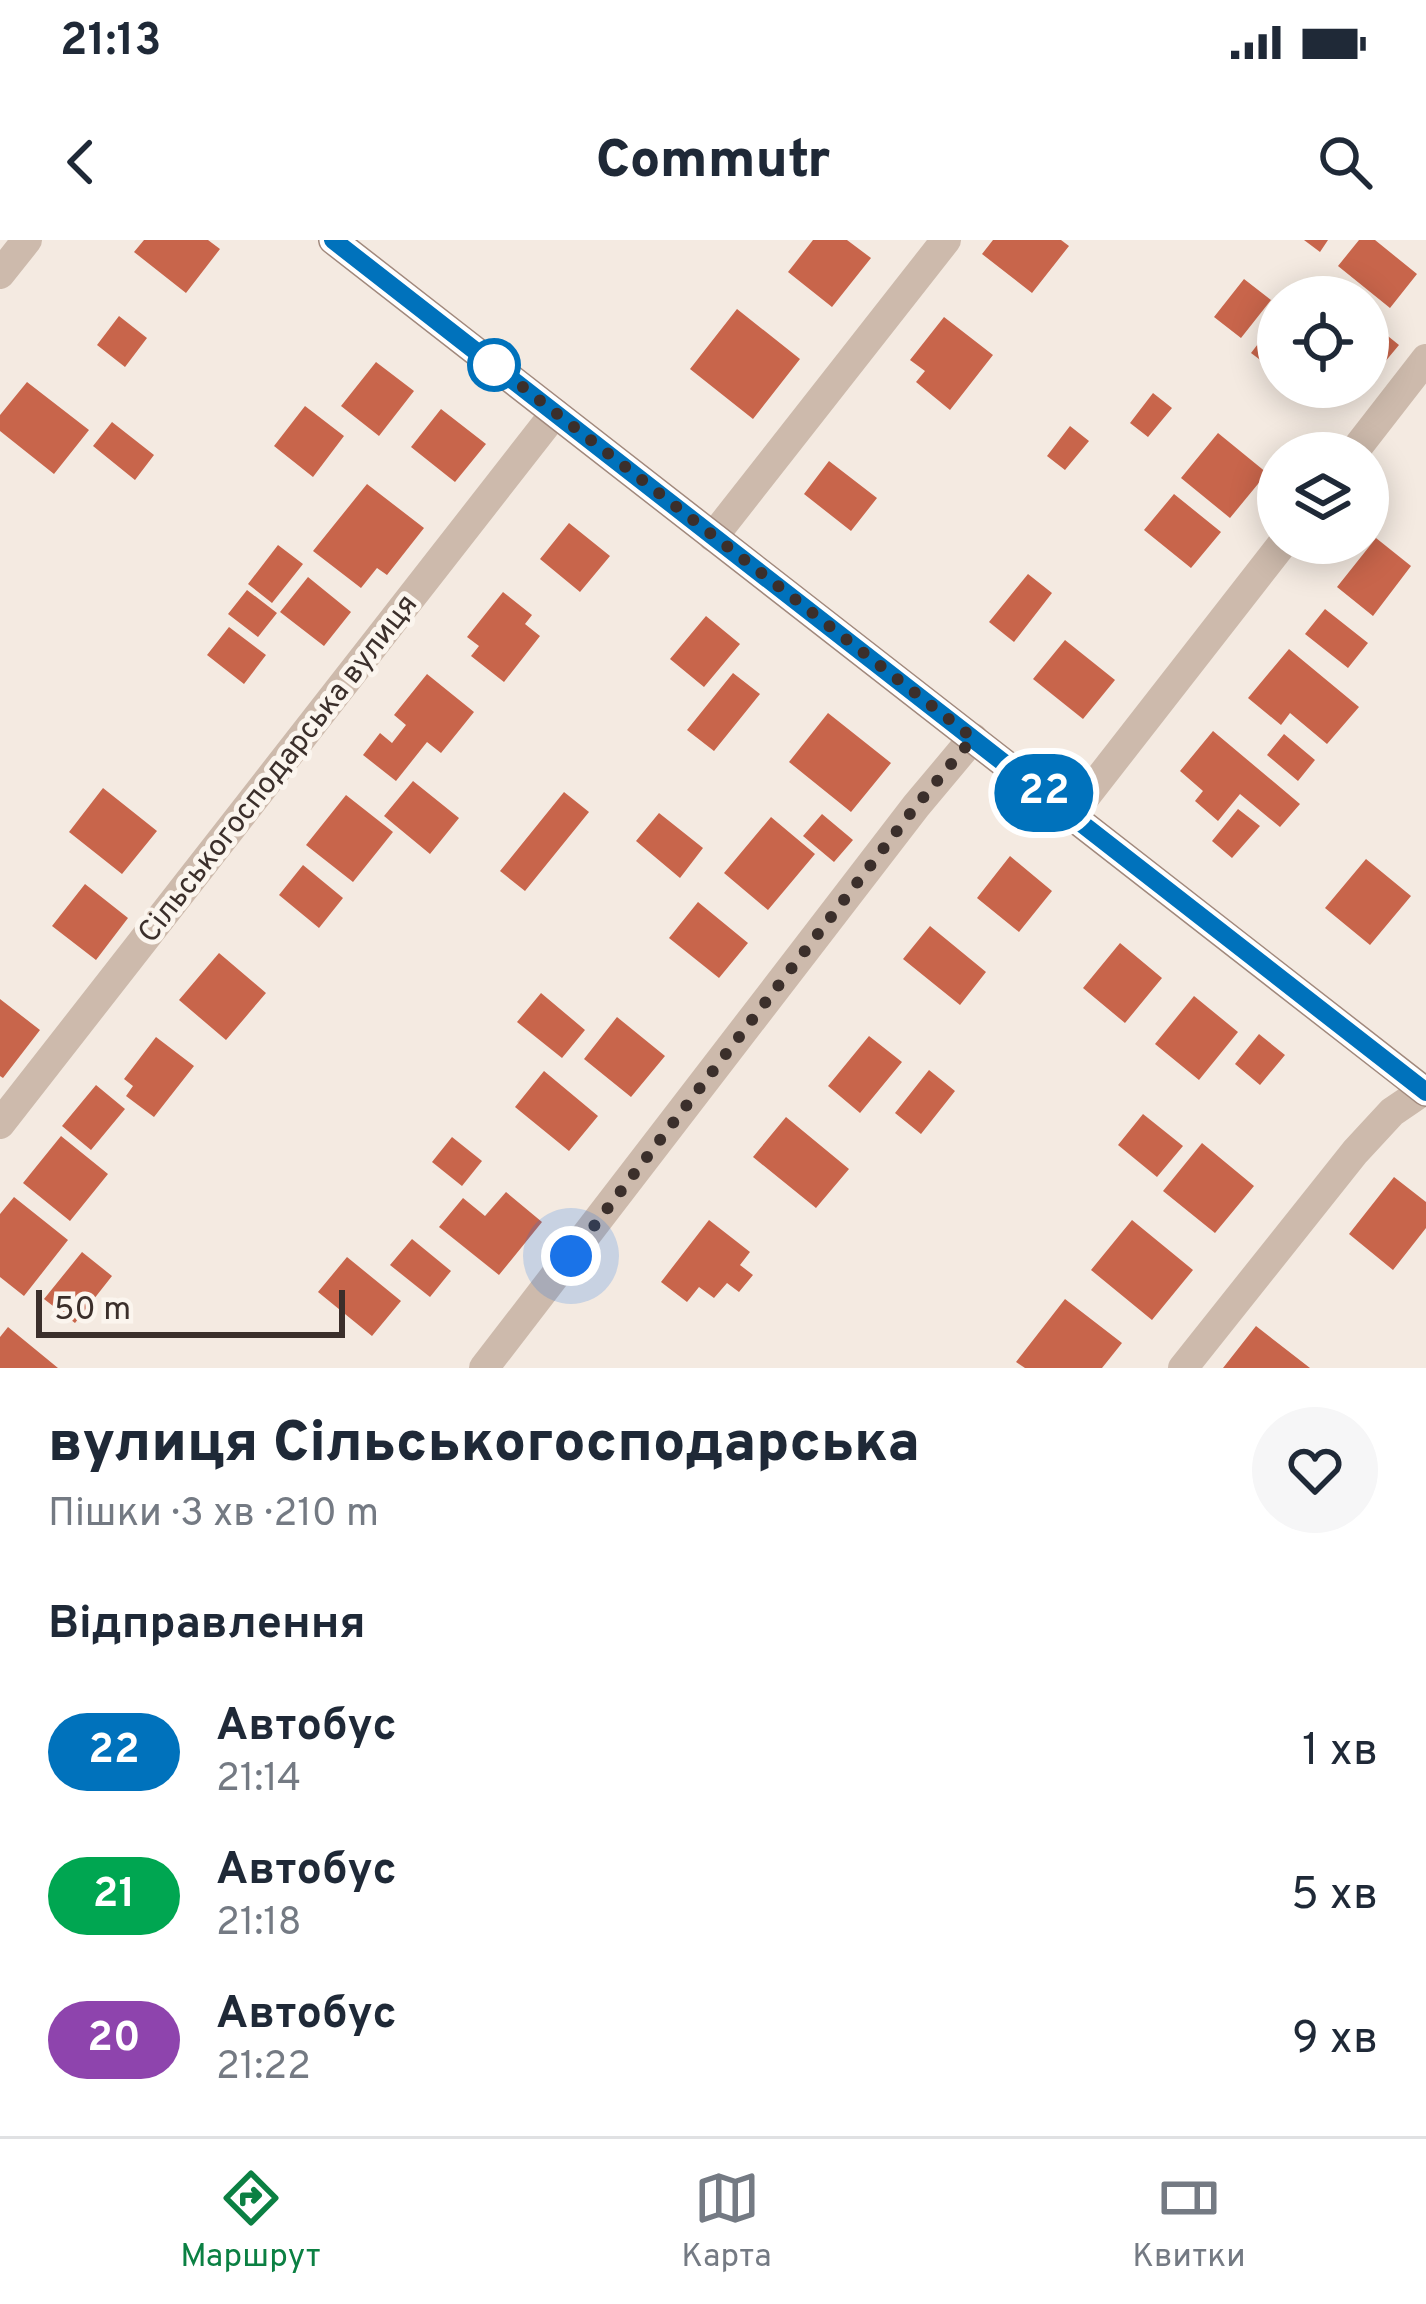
<!DOCTYPE html>
<html lang="uk">
<head>
<meta charset="utf-8">
<style>
	body { margin:0; font-family:Overpass,sans-serif; background:#f6f6f7; color:#1f2937; height:100vh; display:flex; flex-direction:column; font-size:45px; white-space:nowrap }
	* { box-sizing:border-box; margin:0 }
	p { font-size:39px; color:#747a83 }
	.icon { flex:none; width:66px; height:66px; fill:none; stroke:currentColor; stroke-width:2; stroke-linecap:round; stroke-linejoin:round }
	.map { position:relative; height:1128px; overflow:hidden }
	.details { display:flex; flex-direction:column; background:#fff; flex:1 }
	.details>* { flex:none }
	.badge { padding:0 24px; border-radius:39px; font-size:42px; line-height:78px }
	.fabs { position:absolute; left:1257px; top:36px; display:grid; gap:24px }
	.fabs a { display:grid; place-items:center; width:132px; height:132px; border-radius:50%; background:#fff; box-shadow:0 6px 30px #0003; font-size:60px }
	.scale { position:absolute; left:36px; bottom:30px; width:309px; box-sizing:border-box; padding-left:12px; border:6px solid #3b2f2b; border-top:0; font-size:33px; line-height:42px; white-space:nowrap; color:#3b2f2b; -webkit-text-stroke:9px #fbf5ee; paint-order:stroke }
	.you { position:absolute; width:60px; height:60px; margin:-30px; border:9px solid #fff; border-radius:50%; background:#1a73e8; box-shadow:0 0 0 18px #1a73e833 }
	.map>.badge { position:absolute; translate:-50% -50%; box-shadow:0 0 0 6px #fff }
	h2 { padding:0 48px; font-size:45px; line-height:108px }
	.round { display:grid; place-items:center; flex:none; width:126px; height:126px; border-radius:63px; background:#f6f6f7 }
	.headline { display:flex; align-items:center; justify-content:space-between; height:204px; padding:0 48px }
	h1 { font-size:57px; font-weight:800; line-height:90px }
	ul { padding:0; list-style:none }
	li { display:flex; align-items:center; gap:36px; height:144px; padding:0 48px }
	li div { flex:1 }
	li b { display:block; font-size:45px }
	li em { font-style:normal }
	li .badge { min-width:132px; font-weight:700; text-align:center }
	.status { display:flex; justify-content:space-between; align-items:center; height:84px; padding:0 60px; background:#fff; direction:ltr }
	.status svg { height:33px; fill:currentColor }
	header { display:flex; justify-content:space-between; align-items:center; height:156px; padding:0 48px; background:#fff; font-size:54px; font-weight:800 }
	.tabs { display:flex; justify-content:space-around; align-items:center; height:168px; border-top:3px solid #e0e1e3; background:#fff; font-size:33px; color:#747a83 }
	.tabs a { display:grid; justify-items:center; gap:6px }
	.tabs .on { color:#0b8043 }
	.map>svg:first-child { display:block }
</style>
</head>
<body>
<div class="status"><b>21:13</b><svg viewBox="0 0 49 12"><path d="M0 12V9h3v3zM5 12V6h3v6zM10 12V3h3v9zM15 12V0h3v12zM26 1h20v11H26zM47 4h2v5h-2z"/></svg></div>
<header><svg class="icon" aria-label="back" viewBox="0 0 24 24"><path d="M15 5l-7 7 7 7"/></svg>Commutr<svg class="icon" aria-label="search" viewBox="0 0 24 24"><circle cx="10" cy="10" r="6"/><path d="M15 15l6 6"/></svg></header>
<div class="map">
<svg width="1426" height="1128" viewBox="0 0 1426 1128">
	<rect width="100%" height="100%" fill="#f4eae1"/>
	<!-- building -->
	<path fill="#c8654b" d="M144,0H208L220,9L186,53L134,12Z
		M813,0H847L871,18L832,67L788,32Z
		M993,0H1061L1069,6L1032,53L982,14Z
		M1304,0H1328L1320,12Z
		M1359,0H1375L1417,34L1390,68L1338,26Z
		M1244,39L1271,60L1241,98L1214,77Z
		M737,69L800,119L753,179L690,129Z
		M119,76L147,98L125,127L97,105Z
		M944,77L993,115L950,170L916,142L925,131L910,120Z
		M1278,78V127L1275,131L1251,113Z
		M1368,80L1399,105L1379,129L1368,120Z
		M376,122L414,151L379,196L341,166Z
		M27,142L89,190L54,234L0,191V175Z
		M1153,153L1172,168L1148,197L1130,183Z
		M305,166L344,196L313,237L274,206Z
		M441,169L486,204L455,242L411,207Z
		M112,182L154,215L135,240L93,206Z
		M1070,186L1089,201L1065,230L1047,216Z
		M1218,193L1267,233L1230,278L1181,238Z
		M829,221L877,258L851,291L804,254Z
		M367,244L424,288L387,335L377,328L361,348L313,311Z
		M1174,254L1221,292L1191,328L1144,290Z
		M569,283L610,316L580,352L540,319Z
		M1376,298L1411,326L1373,376L1337,347Z
		M278,305L303,324L272,363L248,344Z
		M1028,334L1052,353L1014,402L989,382Z
		M308,337L351,372L324,406L280,372Z
		M247,350L277,373L258,397L228,374Z
		M503,352L532,375L525,384L540,396L504,442L471,416L479,406L467,397Z
		M1325,369L1368,403L1348,428L1305,394Z
		M706,376L740,404L704,447L670,419Z
		M229,387L266,415L244,444L207,415Z
		M1065,400L1115,440L1083,479L1033,439Z
		M1289,409L1359,467L1327,504L1290,473L1281,485L1248,458Z
		M733,433L760,454L714,511L687,490Z
		M427,434L474,472L441,513L427,502L396,541L363,515L380,493L392,503L406,485L394,475Z
		M828,473L891,523L851,572L789,522Z
		M1213,491L1300,564L1280,587L1240,554L1218,581L1195,561L1203,551L1180,531Z
		M1284,494L1315,520L1298,541L1267,515Z
		M413,541L459,578L430,614L384,576Z
		M103,548L157,591L122,634L69,592Z
		M564,552L589,572L525,651L500,631Z
		M346,555L393,592L353,642L306,605Z
		M1238,569L1260,586L1232,618L1212,601Z
		M659,573L703,608L680,638L636,601Z
		M822,574L853,600L834,622L803,596Z
		M771,577L815,614L768,670L724,633Z
		M1010,616L1052,651L1019,692L977,658Z
		M1366,619L1411,656L1370,705L1325,668Z
		M303,625L343,658L319,688L279,655Z
		M85,644L128,678L96,720L52,686Z
		M698,662L748,703L719,738L669,698Z
		M930,686L986,732L960,765L903,719Z
		M1120,703L1162,738L1125,783L1083,748Z
		M219,713L266,753L226,800L179,760Z
		M541,753L585,790L562,818L517,782Z
		M1194,756L1238,792L1199,840L1155,804Z
		M0,759L40,790L3,838L0,836Z
		M617,777L665,816L631,857L584,819Z
		M1259,794L1285,815L1260,845L1235,824Z
		M869,796L902,822L860,873L828,846Z
		M156,797L194,826L154,877L126,856L133,846L124,839Z
		M929,830L955,851L921,894L895,873Z
		M544,831L598,876L569,911L515,867Z
		M96,845L125,869L91,910L62,886Z
		M1143,874L1183,906L1157,937L1118,905Z
		M786,877L849,929L816,968L753,917Z
		M61,896L108,934L70,981L23,943Z
		M452,897L482,921L462,946L432,922Z
		M1202,903L1254,946L1215,993L1163,951Z
		M1394,937L1426,962V988L1393,1030L1349,994Z
		M506,952L542,982L499,1035L439,987L463,958L485,976Z
		M14,957L68,1000L24,1056L0,1037V974Z
		M709,980L750,1012L740,1025L753,1035L739,1052L727,1043L714,1058L699,1047L687,1062L661,1042Z
		M1132,980L1193,1030L1152,1080L1091,1030Z
		M412,999L451,1031L430,1057L390,1025Z
		M82,1012L112,1036L75,1083L44,1059Z
		M347,1017L401,1061L372,1096L318,1052Z
		M1065,1059L1122,1103L1102,1128H1025L1016,1122Z
		M1256,1086L1310,1128H1223Z
		M8,1087L58,1128H0V1097Z"/>
	<g fill="none" stroke-linecap="round" stroke-linejoin="round">
		<!-- street -->
		<path stroke="#cdbaac" stroke-width="30" d="M0,34L27,0
			M1353,213L1426,119
			M713,297L946,0
			M1071,575L1283,303
			M0,884L555,173
			M484,1128L916,566L973,498
			M1183,1128L1355,912L1392,872L1426,849"/>
		<!-- secondary -->
		<path stroke="#a1897d" stroke-width="30" d="M333,0L1426,852"/>
	</g>
	<g fill="none" stroke-linecap="round" stroke-linejoin="round">
		<defs>
			<path id="line" d="M333,0L1426,852"/>
		</defs>
		<!-- line casing -->
		<use href="#line" stroke="#fff" stroke-width="27"/>
		<!-- line -->
		<use href="#line" stroke="#0072bc" stroke-width="18"/>
		<!-- walk -->
		<path stroke="#3b2f2b" stroke-width="12" stroke-dasharray="0 21.6" d="M494,125L483,116L973,498L916,566L571,1016"/>
	</g>
	<!-- markers -->
	<circle fill="#fff" stroke="#0072bc" stroke-width="6" cx="494" cy="125" r="24"/>
	<g text-anchor="middle" stroke-width="10" stroke-linejoin="round" paint-order="stroke">
		<!-- street labels -->
		<g font-size="30" fill="#3b2f2b" stroke="#fbf5ee">
			<text transform="translate(277 528) rotate(-52)" y="10">Сільськогосподарська вулиця</text>
		</g>
	</g>
</svg>
<div class="fabs">
<a><svg class="icon" aria-label="locate" viewBox="0 0 24 24"><circle cx="12" cy="12" r="6"/><path d="M12 2v4M12 18v4M2 12h4M18 12h4"/></svg></a>
<a><svg class="icon" aria-label="layers" viewBox="0 0 24 24"><path d="M12 4l9 5-9 5-9-5zM3 14l9 5 9-5"/></svg></a>
</div>
<div class="scale">50 m</div>
<div class="you" style="left:571px;top:1016px"></div>
<b class="badge" style="left:1044px;top:553px;background:#0072bc;color:#fff">22</b>
</div>
<section class="details">
<div class="headline"><div><h1>вулиця Сільськогосподарська</h1><p>Пішки · 3 хв · 210 m</p></div><a class="round"><svg class="icon" aria-label="heart" viewBox="0 0 24 24"><path d="M12 20l-8-8c-3-5 5-10 8-4 3-6 11-1 8 4z"/></svg></a></div>
<h2>Відправлення</h2>
<ul>
<li><span class="badge" style="background:#0072bc;color:#fff">22</span><div><b>Автобус</b><p>21:14</p></div><em>1 хв</em></li>
<li><span class="badge" style="background:#00a651;color:#fff">21</span><div><b>Автобус</b><p>21:18</p></div><em>5 хв</em></li>
<li><span class="badge" style="background:#8e44ad;color:#fff">20</span><div><b>Автобус</b><p>21:22</p></div><em>9 хв</em></li>
</ul>
</section>
<nav class="tabs">
<a class="on"><svg class="icon" aria-label="directions" viewBox="0 0 24 24"><path d="M12 3l9 9-9 9-9-9zM9 14v-3h6M13 9l2 2-2 2"/></svg>Маршрут</a>
<a><svg class="icon" aria-label="map" viewBox="0 0 24 24"><path d="M3 6l6-2 6 2 6-2v14l-6 2-6-2-6 2zM9 4v14M15 6v14"/></svg>Карта</a>
<a><svg class="icon" aria-label="tickets" viewBox="0 0 24 24"><path d="M3 7h18v10H3zM15 7v10"/></svg>Квитки</a>
</nav>
</body>
</html>
